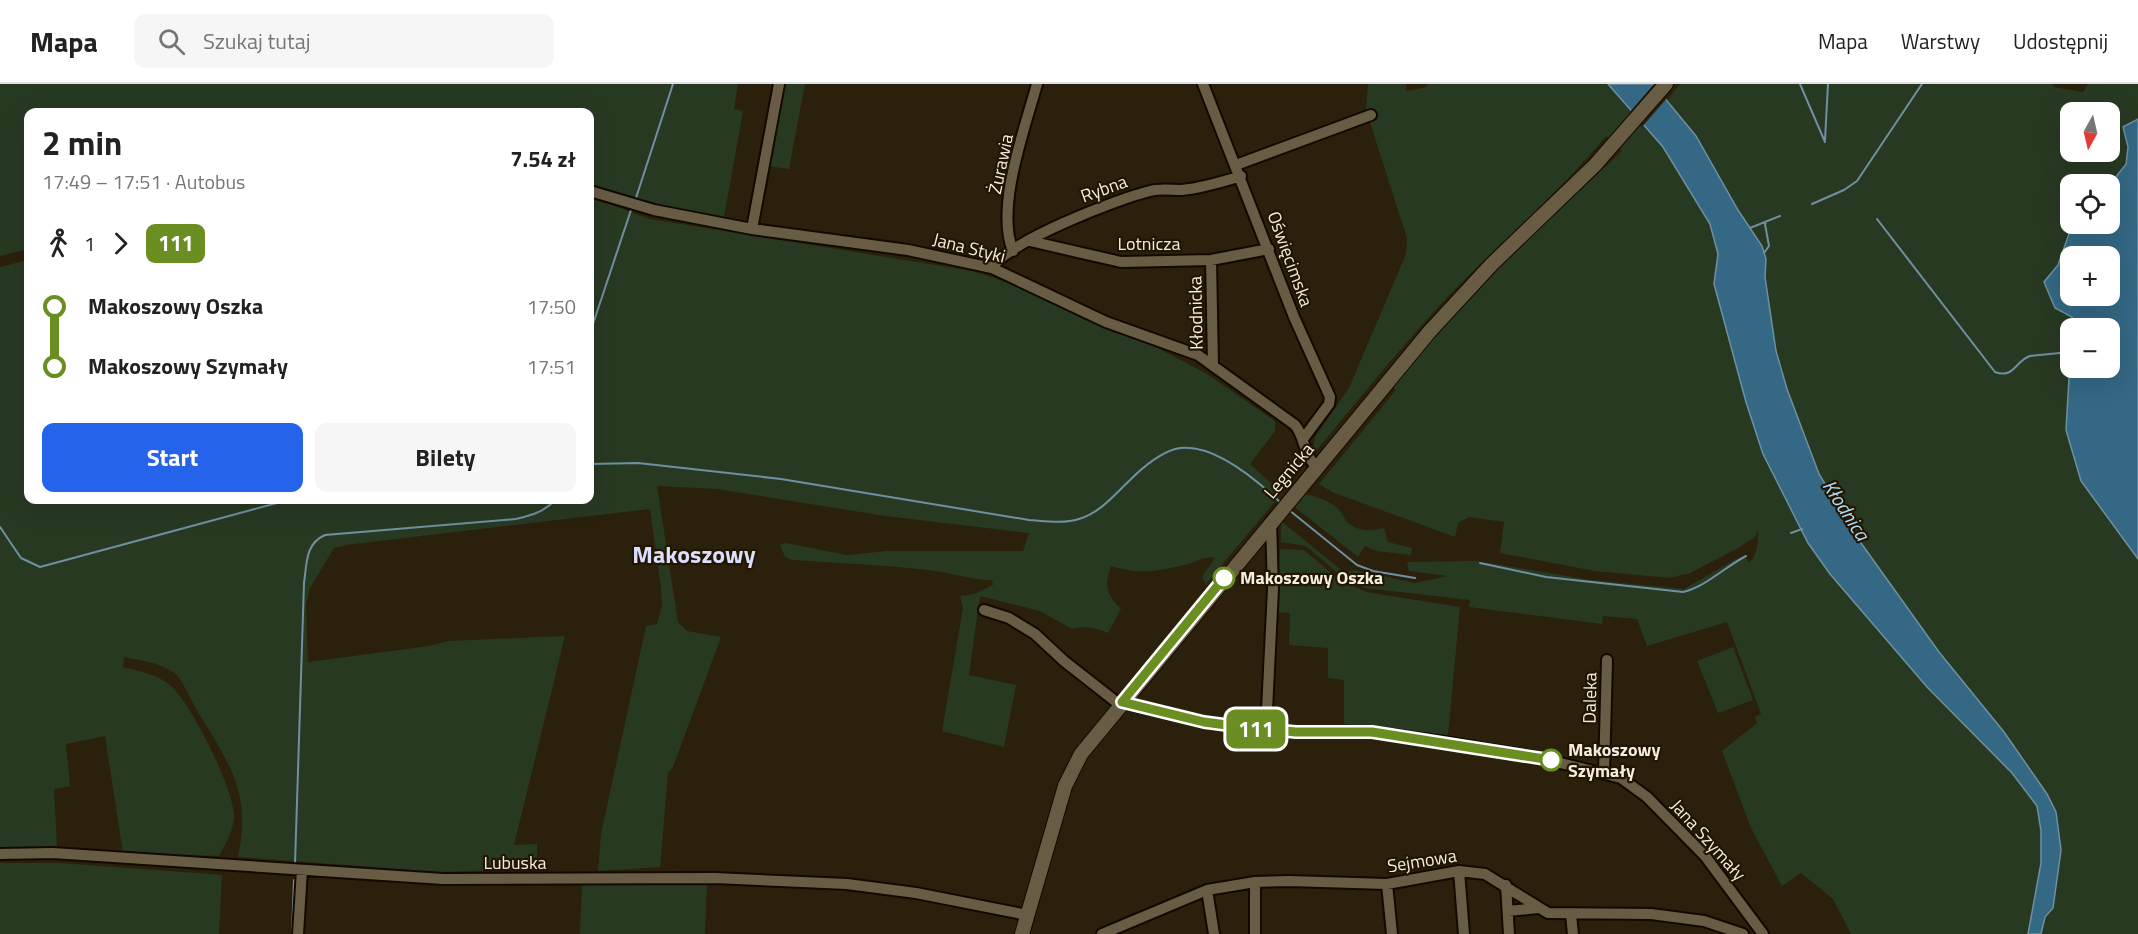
<!DOCTYPE html>
<html lang="pl">
<head>
<meta charset="utf-8">
<style>
	body { margin:0; font-family:"Titillium Web",sans-serif; background:#f6f6f6; color:#222; height:100vh; display:flex; flex-direction:column; font-size:22px; white-space:nowrap }
	* { box-sizing:border-box; margin:0 }
	p { font-size:20px; color:#767676 }
	.icon { flex:none; width:33px; height:33px; fill:none; stroke:currentColor; stroke-width:2; stroke-linecap:round; stroke-linejoin:round }
	.map { position:relative; flex:1; overflow:hidden }
	.details { position:absolute; left:24px; top:24px; width:570px; height:396px; display:flex; flex-direction:column; background:#fff; border-radius:12px; box-shadow:0 6px 24px #0002 }
	.details>* { flex:none }
	.badge { padding:0 12px; border-radius:9px; font-size:21px; line-height:39px }
	.needle { width:39px; rotate:188deg }
	.tools { position:absolute; left:2060px; top:18px; display:grid; gap:12px }
	.tools a { display:grid; place-items:center; width:60px; height:60px; border-radius:12px; background:#fff; box-shadow:0 6px 24px #0002; font-size:30px }
	.map>.badge { position:absolute; translate:-50% -50%; box-shadow:0 0 0 3px #fff }
	.legs { display:flex; align-items:center; gap:9px; height:66px; padding:0 18px; font-size:20px }
	.legs p { margin-inline-start:auto }
	.summary { display:flex; align-items:center; justify-content:space-between; height:102px; padding:0 18px }
	h1 { font-size:33px; font-weight:700; line-height:45px }
	.action { display:flex; gap:12px; margin-top:auto; padding:12px 18px }
	.action a { flex:1; height:69px; border-radius:12px; background:#2563eb; color:#fff; font-size:24px; font-weight:700; line-height:69px; text-align:center }
	.action a+a { background:#f6f6f6; color:#222 }
	ul { padding:0 18px; list-style:none }
	li { display:flex; align-items:center; gap:21px; height:60px; font-size:22px }
	li i { display:grid; place-items:center; width:9px; height:100%; margin:0 8px; background:currentColor }
	li i::after { content:''; width:15px; height:15px; margin:-8px; border:4px solid; border-radius:50%; background:#fff }
	li p { margin-inline-start:auto }
	li:first-child i { background:linear-gradient(#0000 50%,currentColor 0) }
	li:last-child i { background:linear-gradient(currentColor 50%,#0000 0) }
	header { display:flex; align-items:center; gap:36px; box-sizing:border-box; height:84px; padding:0 30px; background:#fff; border-bottom:2px solid #e0e0e0 }
	header strong { font-size:28px }
	nav { display:flex; gap:33px; margin-inline-start:auto; font-size:21px }
	.search { width:420px; height:54px; background:#f6f6f6; display:flex; align-items:center; gap:15px; box-sizing:border-box; padding:0 21px; border-radius:12px; color:#767676; font-size:22px }
	.map>svg:first-child { display:block }
</style>
</head>
<body>
<header>
<strong>Mapa</strong>
<div class="search"><svg class="icon" aria-label="search" viewBox="0 0 24 24"><circle cx="10" cy="10" r="6"/><path d="M15 15l6 6"/></svg>Szukaj tutaj</div>
<nav><a>Mapa</a><a>Warstwy</a><a>Udostępnij</a></nav>
</header>
<div class="map">
<svg width="2138" height="850" viewBox="0 0 2138 850">
	<rect width="100%" height="100%" fill="#2b200b"/>
	<!-- green -->
	<path fill="#283922" fill-rule="evenodd" d="M0,0H738L734,25L743,27L724,133L647,119L590,101V28H28V165L0,172Z
		M781,0H805L789,85L767,82Z
		M1368,0H1406V7L1427,3V0H1608L1663,63L1710,140L1718,170L1714,200L1746,318L1763,370L1808,459L1830,490L1927,603L2012,689L2037,722L2041,747V779L2028,850H1851L1833,815L1801,789L1782,802L1751,744L1722,667L1757,639L1755,633L1761,630L1727,538L1647,562L1637,535L1603,532L1602,540L1469,523L1470,516L1365,504L1340,491L1306,462L1281,458V437L1340,485L1347,488L1355,486L1415,499L1448,492L1409,487L1407,478L1477,477L1591,496L1684,505L1736,475L1744,472L1749,479C1757,472 1759,456 1758,446L1755,453L1738,464L1690,489L1670,494L1595,487L1500,469L1504,438L1469,433L1458,439L1455,453L1332,408L1319,400L1396,306L1392,302L1425,262L1510,172L1622,67L1606,52C1563,104 1512,148 1465,195C1411,249 1364,310 1315,368L1313,366L1315,353L1349,304L1406,170L1407,154L1366,26Z
		M1680,0H2053V3L2083,8L2088,0H2138V35L2123,43C2130,73 2128,78 2109,102L2070,100V140H2091L2070,147L2058,181L2044,198L2062,229L2073,233L2077,244H2070V306L2066,346L2081,397L2138,475V850H2041L2045,833L2053,824L2061,766L2056,728L2047,710L2004,648L1939,568L1861,459L1819,390L1787,305L1776,267L1765,193L1766,175L1762,162L1667,16ZM2070,28H2109V68H2070Z
		M590,113L650,135L973,187L1006,198L1085,235L1154,262L1207,290L1275,337V347L1250,380L1282,409L1206,500L1202,493L1215,474C1205,472 1198,477 1188,480C1161,487 1138,491 1111,482C1104,502 1106,510 1121,525L1108,549C1096,544 1084,541 1072,545L1040,527L980,512L969,591L1016,601L1004,663L942,647L963,524L960,512L974,510L993,501L992,496C969,496 950,488 928,486C883,481 838,479 792,476L785,473L780,461L786,459L847,471L887,467H1023L1029,449L885,432L717,405L657,402L678,538L687,547L721,553L673,683L668,689L660,783L598,787L601,750L646,542L657,540L662,522L661,503L650,425L346,461L334,464L310,504L306,520L308,578L429,562L449,557L565,552L514,761L537,760V785L442,788L238,773C252,705 228,679 195,623C189,613 182,594 173,588C160,579 139,576 124,573L123,583C140,587 156,590 170,601C191,618 235,707 234,733C233,748 226,759 219,772L123,769L105,652L66,660L70,702L54,705L57,763H0V183L28,176V416H590Z
		M1302,410C1314,411 1327,416 1337,424C1342,428 1344,435 1348,439C1359,448 1372,447 1384,444L1388,458L1412,464L1411,471L1376,467L1365,462L1358,473L1292,421Z
		M1280,465L1304,466L1338,495L1366,508L1460,523L1448,651L1344,640V596L1328,594V564L1289,561L1290,529L1276,528Z
		M1733,563L1753,616L1718,629L1697,577Z
		M0,779H60L222,791L219,850H0Z
		M582,801H707L705,850H580Z"/>
	<!-- water -->
	<path fill="#346884" stroke="#6e90a0" stroke-width="1.5" fill-rule="evenodd" d="M1608,0H1653L1696,52L1738,126L1762,162L1766,175L1765,193L1776,267L1787,305L1819,390L1861,459L1939,568L2004,648L2047,710L2056,728L2061,766L2053,824L2045,833L2041,850H2028L2041,779V747L2037,722L2012,689L1927,603L1830,490L1808,459L1763,370L1746,318L1714,200L1718,170L1710,140L1663,63Z
		M2138,35V475L2081,397L2066,346L2070,276V284H2109V244H2077L2072,233L2055,224L2044,198L2058,181L2070,147L2091,140H2109V102L2126,80L2128,63L2123,43ZM2109,172V212H2070V172Z"/>
	<!-- pier -->
	<path fill="#2b200b" d="M1654,0L1668,13L1642,43L1629,29Z"/>
	<g fill="none" stroke-linecap="round" stroke-linejoin="round">
		<!-- stream -->
		<path stroke="#6e90a0" stroke-width="2" d="M1800,0L1825,58
			M1825,56L1828,0
			M635,117L673,0
			M1812,120L1844,106L1857,97L1922,0
			M1877,135L1995,288C2014,295 2015,277 2030,272L2070,268
			M1750,144L1780,132
			M1764,169L1769,162L1765,140L1767,137
			M590,249L631,126
			M590,380L638,379L781,395L1029,436C1045,437 1063,440 1079,435C1100,429 1115,410 1130,396C1142,384 1159,370 1175,365C1211,356 1258,397 1282,420
			M1289,426L1357,481L1373,487L1415,494
			M0,443L21,474L40,483L288,416
			M1791,449L1802,445
			M1480,479L1546,493L1683,508C1705,503 1725,483 1746,472
			M295,780L304,499C307,479 305,460 325,451L516,435C532,431 544,428 555,416
			M292,850L294,796"/>
		<defs>
			<path id="minor" d="M1203,0L1294,233L1330,313L1329,320L1303,355
				M1236,81L1371,31
				M590,107L654,126L752,145L908,166L992,184L1106,238L1198,271L1295,341C1306,354 1303,373 1317,382
				M752,145L779,0
				M1030,157L1121,178L1211,176L1269,165
				M1013,167C995,124 1025,44 1037,0
				M1211,176L1213,281
				M992,184C1009,157 1117,115 1150,107C1160,104 1171,106 1182,106C1202,104 1222,98 1241,92
				M984,526L1009,534L1035,550L1064,577L1115,617L1204,638L1242,643L1296,648H1372L1451,659L1540,674L1621,694L1647,713L1705,772L1763,850
				M1266,646L1273,505L1271,437
				M1604,689L1607,576
				M0,770L53,769L443,795L715,794L847,800L916,809L1027,831
				M1459,787L1464,850
				M1387,800L1392,850
				M1506,801L1509,850
				M1207,806L1214,850
				M1508,827L1538,824
				M1571,831L1573,850
				M298,850L302,786
				M1102,850L1207,806L1255,798L1289,797L1387,800L1459,787L1485,790L1548,829L1651,830L1704,837L1743,850
				M1255,850V798"/>
			<path id="secondary" d="M1022,850L1065,702L1081,670L1430,247L1492,180L1595,81L1666,0"/>
		</defs>
		<!-- minor casing -->
		<use href="#minor" stroke="#130900" stroke-width="14"/>
		<!-- secondary casing -->
		<use href="#secondary" stroke="#130900" stroke-width="16"/>
		<!-- minor -->
		<use href="#minor" stroke="#695c45" stroke-width="10"/>
		<!-- secondary -->
		<use href="#secondary" stroke="#695c45" stroke-width="14"/>
	</g>
	<g fill="none" stroke-linecap="round" stroke-linejoin="round">
		<defs>
			<path id="line-1" d="M1224,494L1122,618L1204,638L1242,643L1296,648H1372L1551,676"/>
		</defs>
		<!-- line-1 casing -->
		<use href="#line-1" stroke="#fff" stroke-width="14"/>
		<!-- line-1 -->
		<use href="#line-1" stroke="#6b8e23" stroke-width="9"/>
	</g>
	<!-- markers -->
	<g fill="#fff" stroke="#6b8e23" stroke-width="3">
		<circle cx="1224" cy="494" r="10"/>
		<circle cx="1551" cy="676" r="10"/>
	</g>
	<g text-anchor="middle" stroke-width="4.5" stroke-linejoin="round" paint-order="stroke">
		<!-- street labels -->
		<g font-size="18" fill="#f5ede0" stroke="#221603">
			<text transform="translate(1001 80) rotate(-78)" y="6">Żurawia</text>
			<text transform="translate(1104 105) rotate(-20)" y="6">Rybna</text>
			<text x="1149" y="166">Lotnicza</text>
			<text transform="translate(969 164) rotate(14)" y="6">Jana Styki</text>
			<text transform="translate(1290 175) rotate(70)" y="6">Oświęcimska</text>
			<text transform="translate(1196 229) rotate(-91)" y="6">Kłodnicka</text>
			<text transform="translate(1289 387) rotate(-50)" y="6">Legnicka</text>
			<text transform="translate(1590 614) rotate(-89)" y="6">Daleka</text>
			<text transform="translate(1708 756) rotate(48)" y="6">Jana Szymały</text>
			<text transform="translate(1422 777) rotate(-9)" y="6">Sejmowa</text>
			<text x="515" y="785">Lubuska</text>
		</g>
		<!-- stop labels -->
		<g font-size="18" font-weight="bold" fill="#f5ede0" stroke="#221603" text-anchor="start">
			<text x="1240" y="500">Makoszowy Oszka</text>
			<text x="1568" y="672">Makoszowy<tspan x="1568" dy="21">Szymały</tspan></text>
		</g>
		<!-- water labels -->
		<g font-size="20" font-style="italic" fill="#afddf8" stroke="#221603">
			<text transform="translate(1846 426) rotate(57)" y="7">Kłodnica</text>
		</g>
		<!-- district labels -->
		<g font-size="24" font-weight="bold" fill="#dbdffc" stroke="#221603">
			<text x="694" y="479">Makoszowy</text>
		</g>
	</g>
</svg>
<div class="tools">
<a><svg class="needle" viewBox="-14 -14 28 28"><path d="M0-13l5 13h-10z" fill="#e53935"/><path d="M0 13l5-13h-10z" fill="#767676"/></svg></a>
<a><svg class="icon" aria-label="locate" viewBox="0 0 24 24"><circle cx="12" cy="12" r="6"/><path d="M12 2v4M12 18v4M2 12h4M18 12h4"/></svg></a>
<a>+</a>
<a>−</a>
</div>
<b class="badge" style="left:1256px;top:645px;background:#6b8e23;color:#fff">111</b>
<section class="details">
<div class="summary"><div><h1>2 min</h1><p>17:49 – 17:51 · Autobus</p></div><b>7.54 zł</b></div>
<div class="legs"><svg class="icon" aria-label="walk" viewBox="0 0 24 24"><circle cx="13" cy="4" r="2"/><path d="M13 8l-2 6 4 7M11 14l-3 7M7 12l3-4h3l4 4"/></svg>1<svg class="icon" aria-label="forward" viewBox="0 0 24 24"><path d="M9 5l7 7-7 7"/></svg><b class="badge" style="background:#6b8e23;color:#fff">111</b></div>
<ul>
<li><i style="color:#6b8e23"></i><b>Makoszowy Oszka</b><p>17:50</p></li>
<li><i style="color:#6b8e23"></i><b>Makoszowy Szymały</b><p>17:51</p></li>
</ul>
<div class="action"><a>Start</a><a>Bilety</a></div>
</section>
</div>
</body>
</html>
